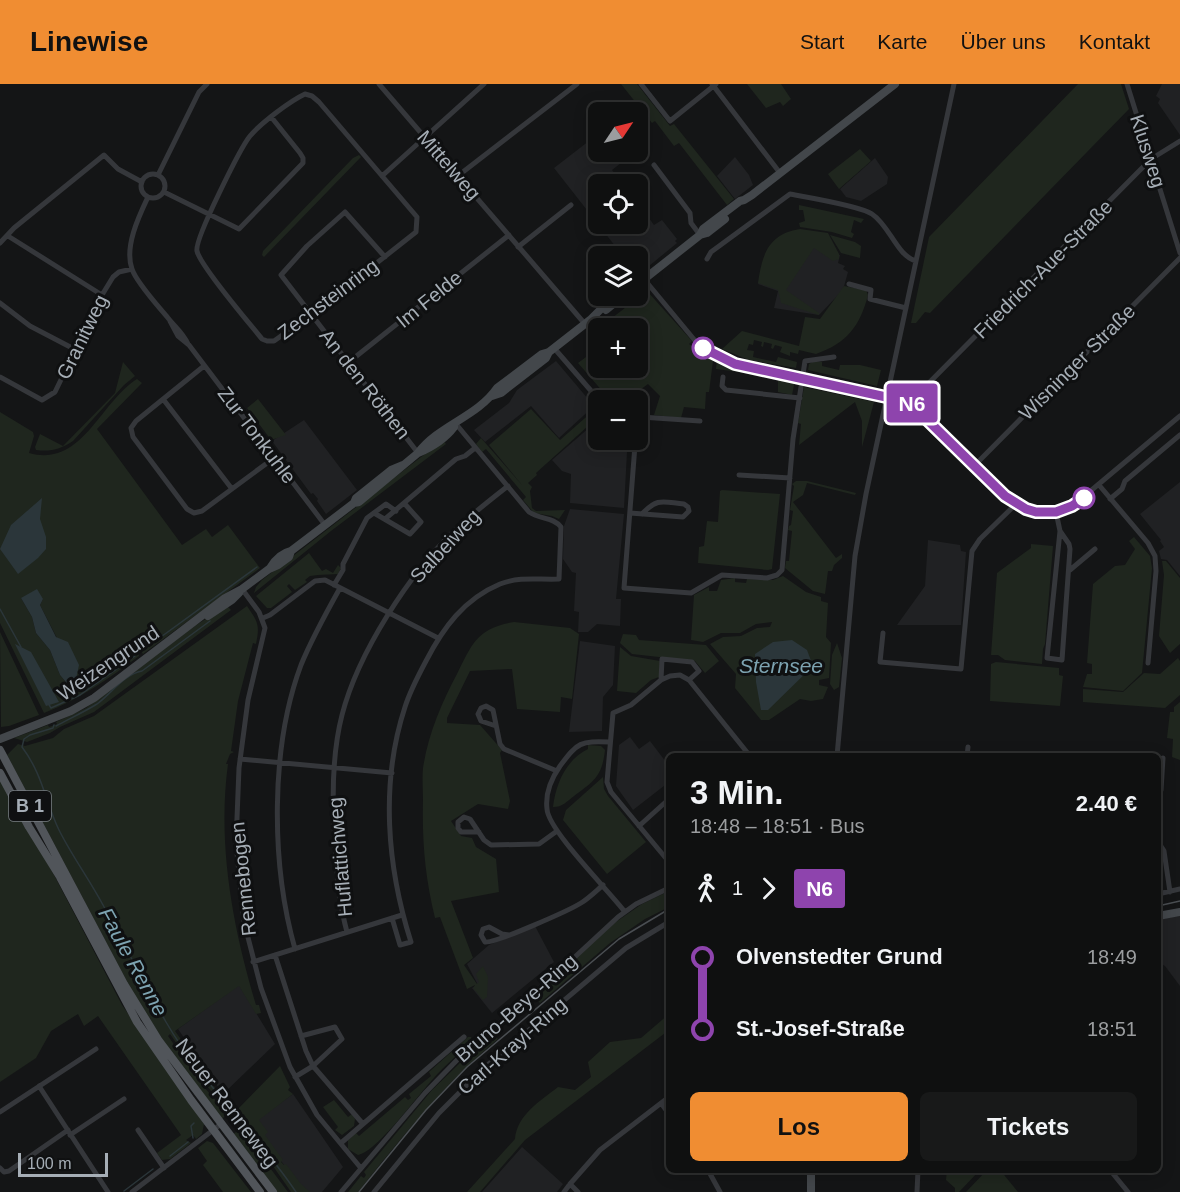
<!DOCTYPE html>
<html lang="de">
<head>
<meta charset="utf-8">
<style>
	body { margin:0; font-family:Arial,sans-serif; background:#181919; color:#f1f3f6; height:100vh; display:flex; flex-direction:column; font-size:22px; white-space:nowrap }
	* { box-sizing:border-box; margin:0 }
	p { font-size:20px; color:#9b9d9f }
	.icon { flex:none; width:33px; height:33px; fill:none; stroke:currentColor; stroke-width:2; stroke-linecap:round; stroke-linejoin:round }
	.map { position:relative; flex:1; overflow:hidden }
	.panel { position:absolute; left:666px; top:669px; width:495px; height:420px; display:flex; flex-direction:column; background:#0f1010; border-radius:9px; box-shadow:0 3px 15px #0003,0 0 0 2px #2f3030 }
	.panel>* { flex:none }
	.badge { padding:0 12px; border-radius:4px; font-size:21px; line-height:39px }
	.needle { width:39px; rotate:55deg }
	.fabs { position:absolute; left:588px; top:18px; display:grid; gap:12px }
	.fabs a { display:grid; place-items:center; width:60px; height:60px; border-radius:9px; background:#0f1010; box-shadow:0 3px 15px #0003,0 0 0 2px #2f3030; font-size:30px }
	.scale { position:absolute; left:18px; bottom:15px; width:90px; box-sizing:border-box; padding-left:6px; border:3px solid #a6aeb6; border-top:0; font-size:16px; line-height:21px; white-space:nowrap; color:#a6aeb6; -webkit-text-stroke:4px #0f1011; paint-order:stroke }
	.map>.badge { position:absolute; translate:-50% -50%; box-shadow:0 0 0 3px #fff }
	.legs { display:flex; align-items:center; gap:9px; height:66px; padding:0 24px; font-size:20px }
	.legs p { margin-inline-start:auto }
	.head { display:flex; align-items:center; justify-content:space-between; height:102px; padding:0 24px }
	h1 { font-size:33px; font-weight:700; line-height:45px }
	.action { display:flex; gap:12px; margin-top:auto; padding:12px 24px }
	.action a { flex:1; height:69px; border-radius:9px; background:#f08d32; color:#111; font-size:24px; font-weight:700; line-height:69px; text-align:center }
	.action a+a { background:#181919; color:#f1f3f6 }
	ul { padding:0 24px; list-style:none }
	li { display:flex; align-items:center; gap:21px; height:72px; font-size:22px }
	li i { display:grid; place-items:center; width:9px; height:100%; margin:0 8px; background:currentColor }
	li i::after { content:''; width:15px; height:15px; margin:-8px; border:4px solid; border-radius:50%; background:#0f1010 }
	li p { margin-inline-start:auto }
	li:first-child i { background:linear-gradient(#0000 50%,currentColor 0) }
	li:last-child i { background:linear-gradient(currentColor 50%,#0000 0) }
	header { display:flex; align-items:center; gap:36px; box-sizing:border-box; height:84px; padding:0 30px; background:#f08d32; color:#111 }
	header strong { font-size:28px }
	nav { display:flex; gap:33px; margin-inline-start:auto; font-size:21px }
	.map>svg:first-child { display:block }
</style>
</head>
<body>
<header>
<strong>Linewise</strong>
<nav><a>Start</a><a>Karte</a><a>Über uns</a><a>Kontakt</a></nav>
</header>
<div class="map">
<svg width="1180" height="1108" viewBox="0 0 1180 1108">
	<rect width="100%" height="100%" fill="#141516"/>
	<!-- built -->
	<path fill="#202123" d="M1162,0H1180V51L1158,19L1160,15L1156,12Z
		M598,50V68H611L621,79L612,86L623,100H598V140H638V119L654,141L662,136L677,155L675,157L677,159L638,191V172H618L623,168L619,167L554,84Z
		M735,73L749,91L753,101L735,115L717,92Z
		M875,74L888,93L887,100L861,117L846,113L840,105Z
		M791,149L826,169L840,171L838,179L845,182L843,185L848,188L843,206L819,231L774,224L778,207L758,200L765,174Z
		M556,277L594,322L559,354L531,322L485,358L474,346L509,319L517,306Z
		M304,336L357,406L326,430L317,417L318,415L313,409L311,410L272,357Z
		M598,336V356H624L627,368L624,424L570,419L571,390L562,387L552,376Z
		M1180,398V492L1167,476L1161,475L1159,467L1164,463L1160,457L1161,456L1140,430Z
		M570,425L624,430L616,515H621L620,542L597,540L588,548H578L579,528L574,527L576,489L572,488L563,475L564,442Z
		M928,456L960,461L961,467L966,468L961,541H897L925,502Z
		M580,557L615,562L613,601L603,613L602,647L569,648Z
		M630,653L639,665L650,657L669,682V698L633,726L616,702L619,661Z
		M1180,832V902L1165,882L1158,878V835Z
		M535,842L554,878L492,929L472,904L478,901L467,880L489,861Z
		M239,901L275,960L223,1010L178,945Z
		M293,1010L343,1083L322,1108H304L253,1039Z
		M522,1063L563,1100L557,1108H482Z"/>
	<!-- green -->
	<path fill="#1f261e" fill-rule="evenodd" d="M621,0H637L670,42L674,40L734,115L727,121L679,59L674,62L655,37L652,39Z
		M747,0H781L791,15L783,22L780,18L766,24Z
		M1078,0H1121L1129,25L930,229L925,228L916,239H911L929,153Z
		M860,65L871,77L839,105L828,90Z
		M359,71L361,73L264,173L262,171L263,167L353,74Z
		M799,121L864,135L861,139L854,136L851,148L854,150L852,154L832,148L800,143L799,139L805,137L803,126H799Z
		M800,145L828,149L839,170V175L833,177L814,164L786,206L819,229V231L781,219L778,206L758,199C762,171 768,150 800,145Z
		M830,151L855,158L861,162L860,174L841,169Z
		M844,202L866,206L868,211C860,242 847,259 816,270L799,266L798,270L790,268V272L780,268L782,263L775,261L773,265L771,264L772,260L764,258L763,263L761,262L762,258L754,256L753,261L749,260L747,266L754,267L753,273L776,278L778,273L797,278L796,284L749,276L722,265L742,247L799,262L805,233L820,235Z
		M647,207L692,257L689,260L713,277L709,308H706L705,325L684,323L681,334L654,331L660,312L648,300L633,311L637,316H610L578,279L590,270V263L593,266L598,262V284H638V244H611L613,243L608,237Z
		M717,275L734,283L795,296L792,311L778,308V293L716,285Z
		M814,277L822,278V282L839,286L840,281H860L881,286L877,302L808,286L809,280Z
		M123,278L135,292L124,301L73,357C61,365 51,368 36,366L35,363L40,350L63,362L115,309Z
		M137,295L142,299L97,345L182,461L206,445L212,453L228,441L260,484L143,570L140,566L138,567L139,572C108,595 80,615 44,629L0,539V328L33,348L34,352L29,369C82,384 100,318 137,295ZM21,514L43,515L40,521L57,554L70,603L60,591L50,566L36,549L32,533Z
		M804,303L874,318L862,363V337L855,318L799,361L801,340L798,339Z
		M258,315L286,351L271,356L247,324Z
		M531,325L560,356L593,327L598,333L536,389L537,391L528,399L532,403L530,407L532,424L536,427L565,426L559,435L552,432L534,429L523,416L526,413L486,365L482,368L476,360L481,354L522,401L489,361Z
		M443,356L446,360L331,447L254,509L256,503L262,496Z
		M796,397H807L856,409L855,411L807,399L803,411L793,418L836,474L842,470V474L834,481L832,487H828L825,510L813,507L785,484L786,477H789L792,447L788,446L789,442L791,441L793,427L790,426L794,402L792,400Z
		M722,406L780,410L772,485L768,486L698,479L699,463L704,462L707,437L718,438L720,407Z
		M1134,453L1150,472L1152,484L1142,589L1123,607L1083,603L1087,590H1092V580L1087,579L1093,500L1115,482L1125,481L1135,465L1129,457Z
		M1031,460L1053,462L1045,560L1043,565L1042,580L1005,576L998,571H991L997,489L1031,464Z
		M309,469L322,487L326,485L333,489L338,481L341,484L338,490L318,491L310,492L305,496L307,498L295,506L289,500L287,502L292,508L271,524H267L256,512Z
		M1162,477H1166L1180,494V560L1170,569L1159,552L1164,491Z
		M783,492L806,508L821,513V517L828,519L826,553L831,559L829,594L819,596V601L828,603L823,615L811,617L800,615L769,636H761L735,604L736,590L710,560L723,553L741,552L757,544L770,543L772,538L756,540L740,549H721L703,558L691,556L694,511L709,503V507H717L721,496L735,494V498L746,499L747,495L773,496Z
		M227,522L231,526L94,628L60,643L50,649L27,658L14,654L48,641L49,643L57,640L56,638L86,624L196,541Z
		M247,522C258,538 260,541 256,560L253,559L238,617L231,667L234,668L230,670L226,680H228C217,761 233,844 256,921H259L261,929L256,930L239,902L175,947L208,993L210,998L230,1021L227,1025L205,1000L170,950L168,952L203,1002L226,1028L227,1030L222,1035L161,955L133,909L7,671L18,660L25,662L53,654L64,645L94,632Z
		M514,538L570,544L579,550L572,615L561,613L560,628L517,625L512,585L470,587L447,634V639L480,641L502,666L500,669L510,717L508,725L478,720L451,737L461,752L472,754L476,763L496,775L499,808L451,817L473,874L464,881L477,900L479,898L476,890L483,882L488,893L487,913L483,916L473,904L475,901L467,905L440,833L435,834C425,793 422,758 423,716C423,706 422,695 423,684C428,651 441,620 457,590C472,560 477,544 514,538Z
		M0,548L39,631L9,642L1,643Z
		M623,550L636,551L639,556L706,561L719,577L705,589L695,577L632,570L620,559Z
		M837,559L842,574L839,603L834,606L830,600L832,571Z
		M620,563L631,572L660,577L659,593L651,596L636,609L617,607Z
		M1178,574L1180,577V611L1165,624L1083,618V605L1123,608L1144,589L1160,590Z
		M996,578L1059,584V591L1063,592L1060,622L990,617L991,580Z
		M1180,618V676L1172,673L1173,655L1167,654L1170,628H1174V623Z
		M588,661L601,662L605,666C602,693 594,697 574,712C566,718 563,723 553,723C556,699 566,676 588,665Z
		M603,693L604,705L608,712L646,758L607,790L563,736L566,726Z
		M0,695L54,791L122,921L204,1040L202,1050L196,1055L193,1051L186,1056L191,1059L170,1075L162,1076L157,1069L181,1051L98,932L84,942L78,930L51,947L36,974L0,998Z
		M669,807V823L645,835L610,859L540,919L536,915L515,932L514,930L613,840L642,820Z
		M669,930V946L525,1056L480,1108H467L515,1055C517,1031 540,1017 558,1003L575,1006L591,993L588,978L610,958L641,954Z
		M492,948L498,955C444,1000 402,1053 358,1108H348L361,1092L364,1094L366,1091L364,1088L432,1006Z
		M468,953H471L473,956C460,969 445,981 433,995C418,1011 377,1068 358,1071L348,1065V1056L356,1049L359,1052L405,1013L408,1016L411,1014L409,1010L431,992L429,988Z
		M280,982L290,1003L288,1006L293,1010L259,1036L268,1048L265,1051L283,1076L281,1078L284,1081L286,1080L301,1100L310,1108H291L266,1072L230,1028L233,1025L237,1026Z
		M334,1016L348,1033L352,1030L355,1035L354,1042L342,1051L335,1046L338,1043L323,1023Z
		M241,1045L288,1108H277L233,1050Z
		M207,1057L213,1059L251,1108H223L203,1081L207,1077L198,1064Z
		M947,1086H980L959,1108H955V1104L946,1096Z
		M987,1086H1000L1018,1108H966Z"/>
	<!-- water -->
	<path fill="#2b363a" d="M42,414L40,435L46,453V465L38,474L18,490L0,465L11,441Z
		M37,505L43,515L40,521L56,553L68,558L79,581L75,600L70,603L60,591L50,566L36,549L32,533L21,514Z
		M792,556L807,566L813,582L768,626H761L756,598L755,570L773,558Z
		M15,560L31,568L59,618L46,622Z"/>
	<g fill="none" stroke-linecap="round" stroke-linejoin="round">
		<!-- stream -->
		<path stroke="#2b363a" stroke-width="1.5" d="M0,525L21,563
			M143,566L257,483
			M48,619L51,624L80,611L135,572
			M54,641L53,644L30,651L24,655L22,663C43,691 45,717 59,746C72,772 89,795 103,821C124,860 144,899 166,938C202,1000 256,1048 296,1108
			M56,642C69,635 84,628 97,620C111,610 124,590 142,587L210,537
			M193,1054L191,1042L194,1039
			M170,1072L188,1058
			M124,1107L153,1085"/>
		<!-- street -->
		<path stroke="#35373b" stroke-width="5" d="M379,0L585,240
			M641,0L670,37L716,0
			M712,0L780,89
			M1127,0L1180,169
			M305,10L312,12L319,18L417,133L416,148L312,230L274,257H267L262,255C250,240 200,182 197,167C194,156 241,63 250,52C261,39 290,17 305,10Z
			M654,81L690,129L691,139L700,151
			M141 102a12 12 0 1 1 24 0a12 12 0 1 1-24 0Z
			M158,91L199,8L207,0
			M459,91L577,0
			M382,92L484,0
			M164,108L239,145L303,79V74L300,69L272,34
			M148,113C139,132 124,163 132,185C136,198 159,223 168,234C175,243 183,249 188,260
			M8,152L102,211
			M0,159L14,144L104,71L118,85L142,98
			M518,163L571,121
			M385,173L345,128L307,162L281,191L418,369
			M707,175L711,168L790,110C806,113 861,122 872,130C890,142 897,172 916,177
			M644,195L697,259L726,277L910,318L1005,412C1025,429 1051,434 1075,420L1180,332
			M849,200L871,206L870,215L906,224
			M0,219L30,242L76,266
			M170,237L178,252L189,261L325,441
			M554,264L599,316
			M349,278L509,151
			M204,282L136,337L131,344L133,353L187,425L194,429L202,427L274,374
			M0,293L42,316L55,308L102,211L113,193L119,188L132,185
			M723,293L722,302L726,306L800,314
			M163,315L232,405
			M910,318L1151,75L1180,57
			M638,337L641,333L700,337
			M632,356L635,361L624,504L691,509L722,491L767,494L777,491L782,486L793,355L805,277L834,273
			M975,381L1180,174
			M739,391L790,394
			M1099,401L1148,459L1155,472L1156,487L1148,579
			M1110,415L1122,405L1125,397L1180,351
			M1056,428L1060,447L1047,574L1062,576L1070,465L1069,460L1060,447
			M374,429L410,450L421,438L404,419
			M630,429L683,433L689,427L688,423L684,420C663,418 658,413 642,430
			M385,435L456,375L465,372L475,364
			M1070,486L1095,465
			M334,501L343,486V480L367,434L386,420L396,427
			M242,505L259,528L265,544L248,616L239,684L236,759L244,838L261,904L290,983L317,1031L360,1083
			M263,534L270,531L315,497L325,496L438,554
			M883,549L880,578L961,585L972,467L980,455L1016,420
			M661,596L662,575L692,578L699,587L689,596
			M496,642L481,637L478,630L481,624L486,622L493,626L500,660L504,665L557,687
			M610,658C580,657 578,658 560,682C551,695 545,709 547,725C548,746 610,808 625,828
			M837,672L855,472L866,410L954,0
			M967,672L968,663
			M240,675L392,689
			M1158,709L1161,706L1163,674
			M639,742L669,715
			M479,748H461L458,744V738L464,733L470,735L484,756L491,761L539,760L557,747
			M1158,758L1164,767L1170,808
			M669,778L611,708L607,698L613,629L631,621L661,596L670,592L680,591L689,596L750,672
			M1158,810L1180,805
			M392,834L400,861L411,858C387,783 380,699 405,623C410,607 418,592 426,577C443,544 464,515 500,500C521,492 538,496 559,495L561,443C553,433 541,436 529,428L456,340
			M347,848C339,819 337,788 335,758C332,718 332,670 342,631C358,569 409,490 455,446C472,430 490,416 508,402
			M509,851L502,850L489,843L483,845L481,851L485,858C494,860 570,826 581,819C589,814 596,807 603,801
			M295,865C271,780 270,664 301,581C312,554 326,529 340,504
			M275,871L306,967L313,982L363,1040
			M253,878L402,831
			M295,993L313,982L342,955L335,943L301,952
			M39,1002L108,1108
			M661,1019L669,1030
			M0,1028L96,965
			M138,1046L164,1084
			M70,1051L124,1015
			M341,1059L464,953
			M0,1084L4,1088L9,1087L68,1046
			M708,1086L720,1108
			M1110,1086L1128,1108
			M570,1100L600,1066L669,1013
			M132,1108L221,1040
			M341,1108L425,1009L459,974L564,883L618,833L636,820L669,804
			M374,1108L439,1029L484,984L626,864L669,838
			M564,1108L570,1100L578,1108
			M917,1108L918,1086"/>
		<!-- secondary -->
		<path stroke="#43474b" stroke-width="8" d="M700,151L703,145L740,117L744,116L752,111L895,0
			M638,200L700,151L707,149L725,135
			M606,226L623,212
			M492,312L501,309L546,274L549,268
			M418,369C439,341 477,333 497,304L542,270L549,268L590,236L603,223H607
			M354,419L359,418L418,369C432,363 445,355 454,343
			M270,484C275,476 282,469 291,467
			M208,532L232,516L239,509
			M0,655L71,627L94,614L225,514L242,505L269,485L278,481L289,473L291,467L354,419L356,414L391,386L403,381
			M1158,832L1180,828
			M811,1086V1108"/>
		<!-- primary -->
		<path stroke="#51555a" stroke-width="8" d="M0,666L124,900L159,957L273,1108
			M0,689L29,743L60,793L137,938L191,1016L260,1108"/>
		<!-- tram -->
		<path stroke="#4a4e52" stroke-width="1.5" d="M1158,822L1180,817
			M359,1108L426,1026L467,983L619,855L669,825"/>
	</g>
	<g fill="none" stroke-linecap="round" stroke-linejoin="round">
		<defs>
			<path id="line-1" d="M703,264L735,280L909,318L1005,412L1026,425L1036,428H1056L1072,422L1084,414"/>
		</defs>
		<!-- line-1 casing -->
		<use href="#line-1" stroke="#fff" stroke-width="14"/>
		<!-- line-1 -->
		<use href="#line-1" stroke="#8e44ad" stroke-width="9"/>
	</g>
	<!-- markers -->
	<g fill="#fff" stroke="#8e44ad" stroke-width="3">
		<circle cx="703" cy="264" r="10"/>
		<circle cx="1084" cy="414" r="10"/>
	</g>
	<g text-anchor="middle" stroke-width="6" stroke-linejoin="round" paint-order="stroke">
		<!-- shield labels -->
		<rect fill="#0f1011" stroke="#797f84" stroke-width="1.5" x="9" y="707" width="42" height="30" rx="4.5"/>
		<g font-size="18" font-weight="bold" fill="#a6aeb6">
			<text x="30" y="728">B 1</text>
		</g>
		<!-- street labels -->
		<g font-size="20" fill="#a6aeb6" stroke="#0f1011">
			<text transform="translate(1148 67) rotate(72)" y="7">Klusweg</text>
			<text transform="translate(449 81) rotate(49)" y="7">Mittelweg</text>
			<text transform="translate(1043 185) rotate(-45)" y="7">Friedrich-Aue-Straße</text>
			<text transform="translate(328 215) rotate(-37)" y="7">Zechsteinring</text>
			<text transform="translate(429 215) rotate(-39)" y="7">Im Felde</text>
			<text transform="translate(82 253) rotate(-64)" y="7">Granitweg</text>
			<text transform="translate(1077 278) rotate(-45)" y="7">Wisninger Straße</text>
			<text transform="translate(365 300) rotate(52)" y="7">An den Röthen</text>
			<text transform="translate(257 351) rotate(53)" y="7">Zur Tonkuhle</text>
			<text transform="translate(445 462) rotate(-47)" y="7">Salbeiweg</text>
			<text transform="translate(108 579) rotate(-34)" y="7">Weizengrund</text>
			<text transform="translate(340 773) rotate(-95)" y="7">Huflattichweg</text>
			<text transform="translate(243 795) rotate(-96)" y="7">Rennebogen</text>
			<text transform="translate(516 924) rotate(-41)" y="7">Bruno-Beye-Ring</text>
			<text transform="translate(512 962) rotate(-41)" y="7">Carl-Krayl-Ring</text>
			<text transform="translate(227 1019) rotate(53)" y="7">Neuer Renneweg</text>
		</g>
		<!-- water labels -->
		<g font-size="21" font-style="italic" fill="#7da3b1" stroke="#0f1011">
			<text x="781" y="589">Sternsee</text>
			<text transform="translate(133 878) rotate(61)" y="7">Faule Renne</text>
		</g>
	</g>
</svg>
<div class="fabs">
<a><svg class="needle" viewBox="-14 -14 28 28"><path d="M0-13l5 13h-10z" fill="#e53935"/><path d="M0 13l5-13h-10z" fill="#9b9d9f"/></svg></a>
<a><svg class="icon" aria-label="locate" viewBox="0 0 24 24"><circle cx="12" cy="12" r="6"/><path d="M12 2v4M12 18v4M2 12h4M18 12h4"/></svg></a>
<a><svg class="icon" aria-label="layers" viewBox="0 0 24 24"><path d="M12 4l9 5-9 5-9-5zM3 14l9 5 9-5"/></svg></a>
<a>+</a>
<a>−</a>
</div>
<div class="scale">100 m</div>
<b class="badge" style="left:912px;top:319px;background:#8e44ad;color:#fff">N6</b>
<section class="panel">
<div class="head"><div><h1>3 Min.</h1><p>18:48 – 18:51 · Bus</p></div><b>2.40 €</b></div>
<div class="legs"><svg class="icon" aria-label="walk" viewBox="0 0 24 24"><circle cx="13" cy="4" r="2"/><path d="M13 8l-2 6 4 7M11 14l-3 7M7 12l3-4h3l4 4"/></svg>1<svg class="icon" aria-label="forward" viewBox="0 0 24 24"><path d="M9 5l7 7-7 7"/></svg><b class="badge" style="background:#8e44ad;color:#fff">N6</b></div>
<ul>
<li><i style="color:#8e44ad"></i><b>Olvenstedter Grund</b><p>18:49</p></li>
<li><i style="color:#8e44ad"></i><b>St.-Josef-Straße</b><p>18:51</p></li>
</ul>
<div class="action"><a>Los</a><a>Tickets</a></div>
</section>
</div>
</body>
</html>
